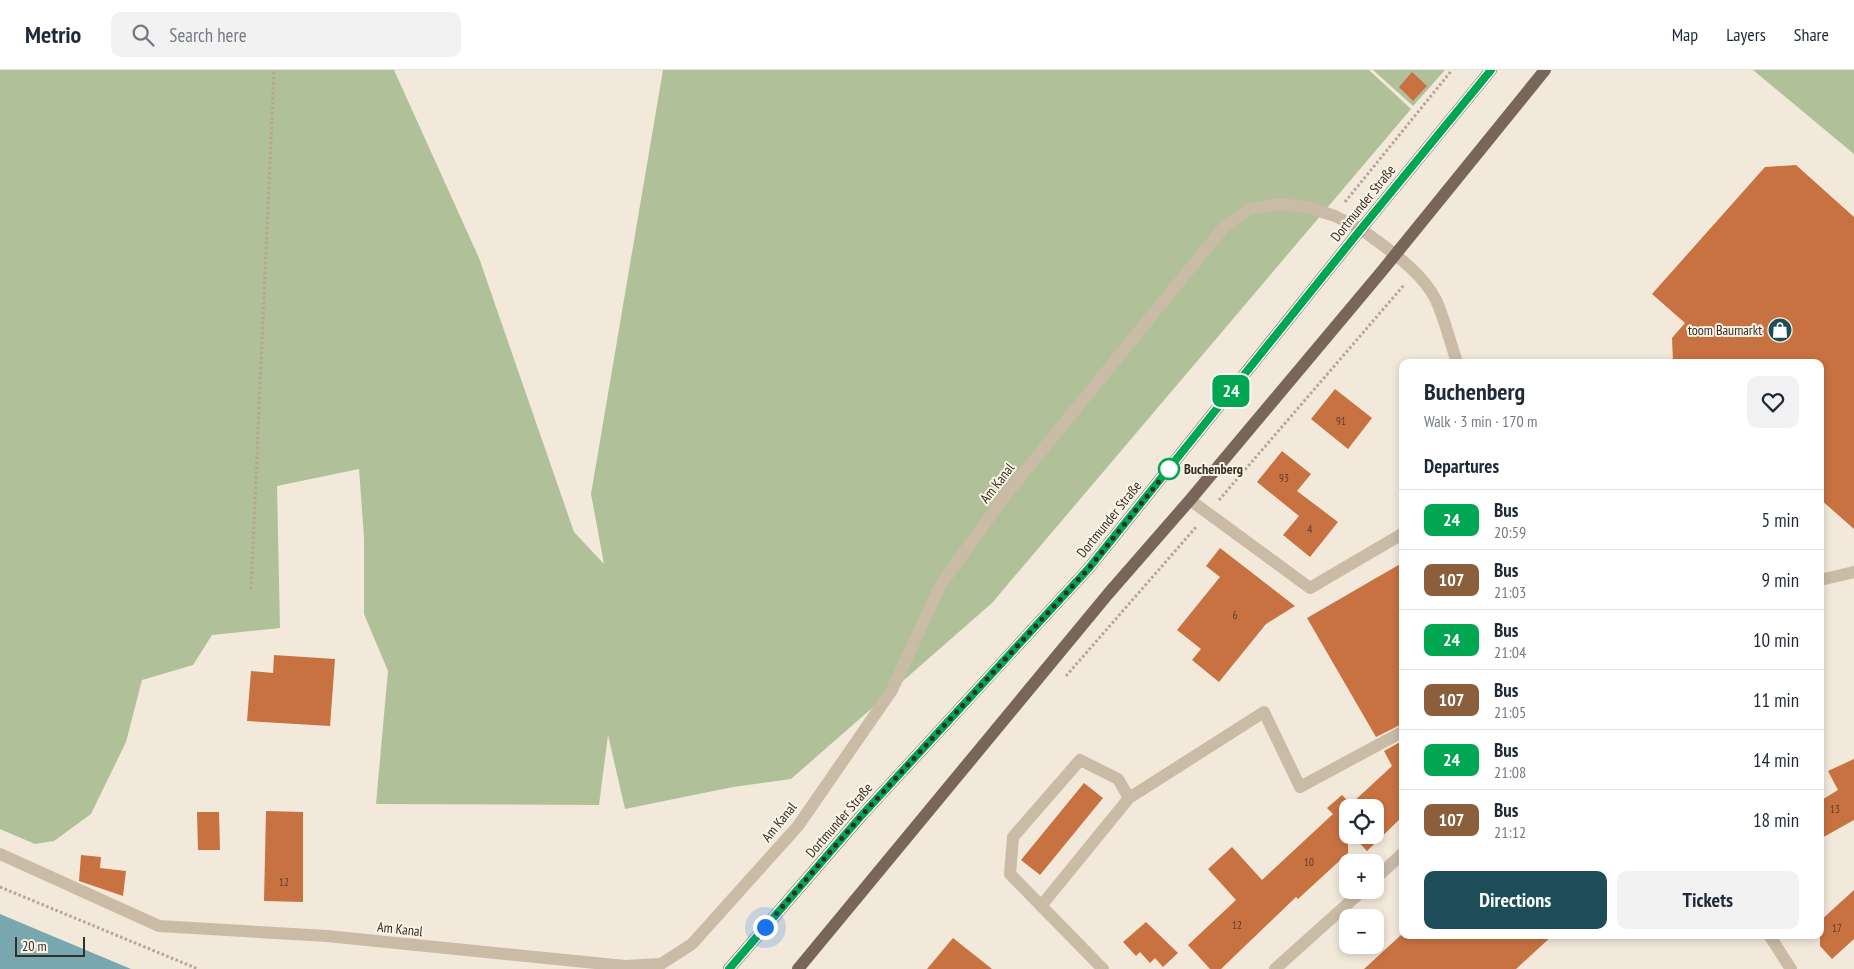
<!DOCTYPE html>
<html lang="en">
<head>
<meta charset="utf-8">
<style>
	body { margin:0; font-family:"PT Sans Narrow",sans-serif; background:#f2f2f3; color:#1f2937; height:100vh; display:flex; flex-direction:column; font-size:19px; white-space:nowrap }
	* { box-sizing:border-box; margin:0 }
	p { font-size:16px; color:#747a83 }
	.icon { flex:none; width:28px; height:28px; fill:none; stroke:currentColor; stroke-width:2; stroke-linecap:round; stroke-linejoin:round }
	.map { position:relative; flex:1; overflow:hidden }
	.drawer { position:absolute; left:1399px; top:289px; width:425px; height:580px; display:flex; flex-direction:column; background:#fff; border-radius:10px; box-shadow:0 2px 8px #0003 }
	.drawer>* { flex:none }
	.badge { padding:0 10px; border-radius:8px; font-size:18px; line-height:32px }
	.tools { position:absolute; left:1339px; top:729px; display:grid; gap:10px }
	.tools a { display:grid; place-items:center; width:45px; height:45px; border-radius:10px; background:#fff; box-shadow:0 2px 8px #0003; font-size:25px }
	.scale { position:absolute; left:15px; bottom:12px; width:70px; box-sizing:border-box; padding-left:5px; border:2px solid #362d27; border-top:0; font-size:14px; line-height:18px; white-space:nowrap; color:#362d27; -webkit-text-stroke:4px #faf3e6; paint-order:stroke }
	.you { position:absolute; width:25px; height:25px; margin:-12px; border:4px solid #fff; border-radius:50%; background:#1a73e8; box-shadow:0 0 0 8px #1a73e833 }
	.map>.badge { position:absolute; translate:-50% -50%; box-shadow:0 0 0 2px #fff }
	h2 { padding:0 25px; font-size:19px; line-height:45px }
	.round { display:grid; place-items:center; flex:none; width:52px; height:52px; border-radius:10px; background:#f2f2f3 }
	.headline { display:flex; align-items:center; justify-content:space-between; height:85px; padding:0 25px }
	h1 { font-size:24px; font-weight:700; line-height:38px }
	.primary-button { display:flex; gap:10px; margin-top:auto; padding:10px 25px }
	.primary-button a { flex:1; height:58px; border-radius:10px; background:#1c4d58; color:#fff; font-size:20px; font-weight:700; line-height:58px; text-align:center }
	.primary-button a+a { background:#f2f2f3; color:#1f2937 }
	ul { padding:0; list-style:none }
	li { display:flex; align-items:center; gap:15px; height:60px; padding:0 25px; border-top:1px solid #e0e1e3 }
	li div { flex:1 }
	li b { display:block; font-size:19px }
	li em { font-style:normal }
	li .badge { min-width:55px; font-weight:700; text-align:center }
	header { display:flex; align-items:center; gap:30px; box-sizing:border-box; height:70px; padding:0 25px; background:#fff; border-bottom:1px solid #e0e1e3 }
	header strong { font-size:24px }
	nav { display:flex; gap:28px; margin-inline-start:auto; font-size:18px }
	.search { width:350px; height:45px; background:#f2f2f3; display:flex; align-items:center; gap:12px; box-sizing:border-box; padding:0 18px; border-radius:10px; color:#747a83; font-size:19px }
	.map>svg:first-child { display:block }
</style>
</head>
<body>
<header>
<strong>Metrio</strong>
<div class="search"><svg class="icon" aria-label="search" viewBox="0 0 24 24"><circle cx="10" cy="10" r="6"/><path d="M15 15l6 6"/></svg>Search here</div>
<nav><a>Map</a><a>Layers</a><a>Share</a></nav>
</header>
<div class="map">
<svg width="1854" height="899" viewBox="0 0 1854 899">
	<rect width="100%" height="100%" fill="#f2e9da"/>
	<!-- green -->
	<path fill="#b0c19a" d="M0,0H394L479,188L574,462L604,494L591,424L663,0H1369L1411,39L992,533L791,709L733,717L625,739L608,665L599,735L376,734L388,601L364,544V468L359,399L277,416L280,558L212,565L193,595L142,610L126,672L91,744L54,771L35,774L0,759Z
		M1373,0H1445L1413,36Z
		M1753,0H1854V84Z"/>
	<!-- water -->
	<path fill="#79a7af" d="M0,844L131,899H0Z"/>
	<!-- building -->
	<path fill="#c87242" d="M1412,2L1427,16L1413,31L1399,17Z
		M1796,95L1854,147V459L1820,429V292H1673L1672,268L1685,253L1652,224L1765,97Z
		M1335,319L1372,348L1348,379L1311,349Z
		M1282,381L1311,404L1297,421L1338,452L1310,487L1283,465L1299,446L1257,412Z
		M1220,478L1295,536L1266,554L1219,612L1192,590L1201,579L1177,560L1220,507L1206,496Z
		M1402,493V654L1376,667L1307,548Z
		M274,585L335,589L330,656L247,651L251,601L273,603Z
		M1402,671V747L1367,781L1352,765H1375V738H1348V783L1298,829L1296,827L1221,899H1210L1188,875L1236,830L1208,799L1232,777L1262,810L1333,744L1327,738L1342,725L1351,734L1392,696L1384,681Z
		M1854,689V750L1820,769V731L1838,720L1828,701Z
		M1084,713L1103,728L1040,805L1021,790Z
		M266,741L303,742V832L264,831Z
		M197,742H219L220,780H198Z
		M81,785L101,787L100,798L126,801L123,826L79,811Z
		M1854,820V869L1832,889L1820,876V851Z
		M1146,852L1178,883L1163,897L1155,888L1150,893L1140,882L1136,886L1123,872Z
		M1401,865H1553L1516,899H1364Z
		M953,868L992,899H927Z"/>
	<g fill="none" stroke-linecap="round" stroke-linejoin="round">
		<!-- path -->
		<path stroke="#b6a590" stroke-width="3" stroke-dasharray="2.5 2.5" stroke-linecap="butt" d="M1345,132L1452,0
			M1219,430L1404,215
			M251,519L274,0
			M1066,606L1197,456
			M0,817L198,899"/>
		<!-- lane -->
		<path stroke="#cabba6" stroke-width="12" d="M1190,430L1310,518L1402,464
			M1820,510L1854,502
			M1129,728L1264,642L1300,717L1402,662
			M0,784L159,856L327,866L625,896L661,894L692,874L798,756L892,620L940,516L1004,427L1224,157L1249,139L1279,134L1307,137L1335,146L1361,159
			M1375,809L1402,784
			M1041,836L1129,728L1118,709L1080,690L1013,767L1010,804L1103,899
			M1275,899L1363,820"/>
		<!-- street -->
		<path stroke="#cabba6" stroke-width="12" d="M1361,159C1386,178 1422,201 1436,230C1445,250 1450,272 1457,292
			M1769,865L1791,899"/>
		<!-- primary -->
		<path stroke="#786658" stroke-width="12" d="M729,899L862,745L1089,498L1361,159L1491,0
			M798,899L1108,524L1190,430L1382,201L1545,0"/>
	</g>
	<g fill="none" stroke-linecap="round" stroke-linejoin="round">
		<defs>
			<path id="line" d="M729,899L862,745L1089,498L1361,159L1491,0"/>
		</defs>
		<!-- line casing -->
		<use href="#line" stroke="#fff" stroke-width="11"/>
		<!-- line -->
		<use href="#line" stroke="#00a651" stroke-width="8"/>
		<!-- walk -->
		<path stroke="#362d27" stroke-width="5" stroke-dasharray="0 9" d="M765,857L862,745L1089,498L1169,399"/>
	</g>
	<!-- icons -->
	<defs>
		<symbol id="shop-disc" viewBox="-11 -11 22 22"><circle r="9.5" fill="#1c4d58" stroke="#faf3e6"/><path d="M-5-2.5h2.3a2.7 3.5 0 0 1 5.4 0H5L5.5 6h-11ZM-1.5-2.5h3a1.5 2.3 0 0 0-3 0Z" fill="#fff"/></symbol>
	</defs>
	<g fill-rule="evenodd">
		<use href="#shop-disc" x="1766" y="246" width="28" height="28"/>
	</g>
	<!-- markers -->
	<circle fill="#fff" stroke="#00a651" stroke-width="2.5" cx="1169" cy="399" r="10"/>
	<g text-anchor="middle" stroke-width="4" stroke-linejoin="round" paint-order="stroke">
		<!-- number labels -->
		<g font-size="11" fill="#5a3e2e">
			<text x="1341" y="355">91</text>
			<text x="1284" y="412">93</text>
			<text x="1310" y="463">4</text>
			<text x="1235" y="549">6</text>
			<text x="1835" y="743">13</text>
			<text x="1309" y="796">10</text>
			<text x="284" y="816">12</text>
			<text x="1237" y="859">12</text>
			<text x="1837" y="862">17</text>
		</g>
		<!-- street labels -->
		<g font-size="14" fill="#362d27" stroke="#faf3e6">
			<text transform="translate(1363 133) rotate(-51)" y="5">Dortmunder Straße</text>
			<text transform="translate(997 413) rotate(-52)" y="5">Am Kanal</text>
			<text transform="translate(1109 449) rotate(-51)" y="5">Dortmunder Straße</text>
			<text transform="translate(839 750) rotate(-49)" y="5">Dortmunder Straße</text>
			<text transform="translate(779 752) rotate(-51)" y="5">Am Kanal</text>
			<text transform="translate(400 859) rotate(6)" y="5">Am Kanal</text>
		</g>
		<!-- poi labels -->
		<g font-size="14" fill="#362d27" stroke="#faf3e6" text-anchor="end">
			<text x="1762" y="265">toom Baumarkt</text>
		</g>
		<!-- stop labels -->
		<g font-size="14" font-weight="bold" fill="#362d27" stroke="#faf3e6" text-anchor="start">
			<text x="1184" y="404">Buchenberg</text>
		</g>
	</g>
</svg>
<div class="tools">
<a><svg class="icon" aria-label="locate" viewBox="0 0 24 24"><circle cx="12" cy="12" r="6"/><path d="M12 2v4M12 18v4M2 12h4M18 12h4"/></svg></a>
<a>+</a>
<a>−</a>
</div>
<div class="scale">20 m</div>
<div class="you" style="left:765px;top:857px"></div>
<b class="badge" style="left:1231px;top:321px;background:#00a651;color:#fff">24</b>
<section class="drawer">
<div class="headline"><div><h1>Buchenberg</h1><p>Walk · 3 min · 170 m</p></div><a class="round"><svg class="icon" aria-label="heart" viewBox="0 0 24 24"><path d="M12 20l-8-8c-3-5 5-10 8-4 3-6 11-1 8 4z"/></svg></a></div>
<h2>Departures</h2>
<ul>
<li><span class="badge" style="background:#00a651;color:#fff">24</span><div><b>Bus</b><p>20:59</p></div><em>5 min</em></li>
<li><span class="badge" style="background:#8b5e3c;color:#fff">107</span><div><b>Bus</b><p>21:03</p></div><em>9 min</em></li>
<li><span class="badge" style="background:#00a651;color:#fff">24</span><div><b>Bus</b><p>21:04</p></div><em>10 min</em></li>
<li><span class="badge" style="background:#8b5e3c;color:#fff">107</span><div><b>Bus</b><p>21:05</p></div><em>11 min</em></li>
<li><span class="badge" style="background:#00a651;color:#fff">24</span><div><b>Bus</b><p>21:08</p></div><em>14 min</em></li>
<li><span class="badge" style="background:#8b5e3c;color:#fff">107</span><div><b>Bus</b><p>21:12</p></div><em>18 min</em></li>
</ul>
<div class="primary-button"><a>Directions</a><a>Tickets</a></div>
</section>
</div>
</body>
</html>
